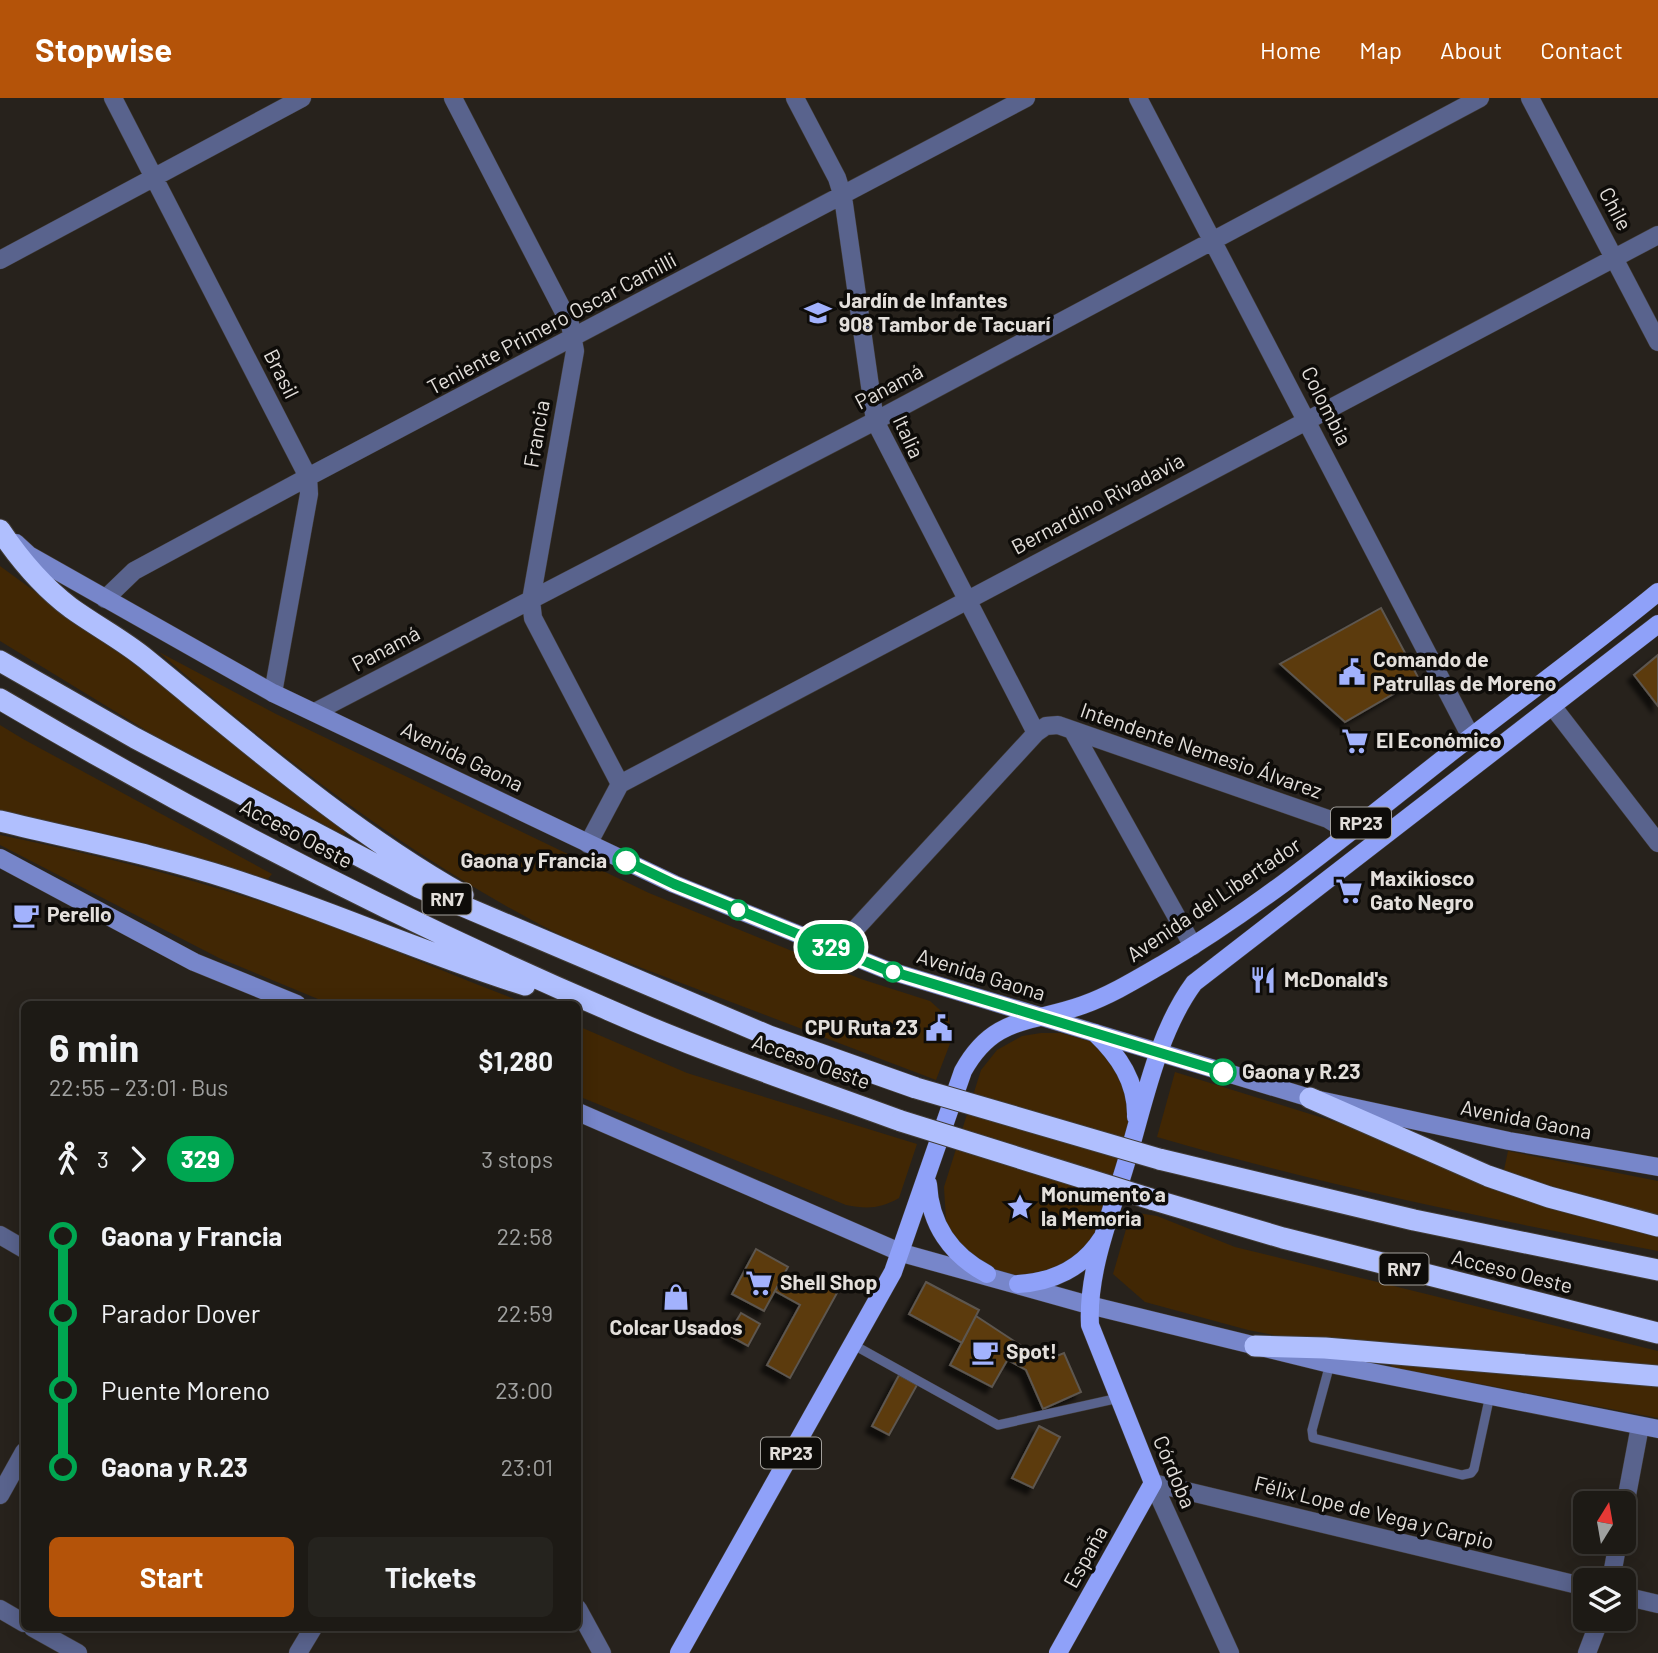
<!DOCTYPE html>
<html lang="en">
<head>
<meta charset="utf-8">
<style>
	body { margin:0; font-family:Barlow,sans-serif; background:#25231e; color:#f1f3f6; height:100vh; display:flex; flex-direction:column; font-size:26px; white-space:nowrap }
	* { box-sizing:border-box; margin:0 }
	p { font-size:23px; color:#a0a1a0 }
	.icon { flex:none; width:38px; height:38px; fill:none; stroke:currentColor; stroke-width:2; stroke-linecap:round; stroke-linejoin:round }
	.map { position:relative; flex:1; overflow:hidden }
	.drawer { position:absolute; left:21px; top:903px; width:560px; height:630px; display:flex; flex-direction:column; background:#1d1a15; border-radius:10px; box-shadow:0 4px 18px #0003,0 0 0 2px #3b3834 }
	.drawer>* { flex:none }
	.badge { padding:0 14px; border-radius:23px; font-size:24px; line-height:46px }
	.needle { width:46px; rotate:11deg }
	.controls { position:absolute; left:1573px; top:1393px; display:grid; gap:14px }
	.controls a { display:grid; place-items:center; width:63px; height:63px; border-radius:10px; background:#1d1a15; box-shadow:0 4px 18px #0003,0 0 0 2px #3b3834; font-size:35px }
	.map>.badge { position:absolute; translate:-50% -50%; box-shadow:0 0 0 4px #fff }
	.legs { display:flex; align-items:center; gap:10px; height:77px; padding:0 28px; font-size:23px }
	.legs p { margin-inline-start:auto }
	.summary { display:flex; align-items:center; justify-content:space-between; height:119px; padding:0 28px }
	h1 { font-size:38px; font-weight:700; line-height:52px }
	.cta { display:flex; gap:14px; margin-top:auto; padding:14px 28px }
	.cta a { flex:1; height:80px; border-radius:10px; background:#b45309; color:#fff; font-size:28px; font-weight:700; line-height:80px; text-align:center }
	.cta a+a { background:#25231e; color:#f1f3f6 }
	ul { padding:0 28px; list-style:none }
	li { display:flex; align-items:center; gap:24px; height:77px; font-size:26px }
	li i { display:grid; place-items:center; width:10px; height:100%; margin:0 9px; background:currentColor }
	li i::after { content:''; width:18px; height:18px; margin:-9px; border:5px solid; border-radius:50%; background:#1d1a15 }
	li p { margin-inline-start:auto }
	li:first-child i { background:linear-gradient(#0000 50%,currentColor 0) }
	li:last-child i { background:linear-gradient(currentColor 50%,#0000 0) }
	header { display:flex; align-items:center; gap:42px; box-sizing:border-box; height:98px; padding:0 35px; background:#b45309; color:#fff }
	header strong { font-size:33px }
	nav { display:flex; gap:38px; margin-inline-start:auto; font-size:24px }
	.map>svg:first-child { display:block }
</style>
</head>
<body>
<header>
<strong>Stopwise</strong>
<nav><a>Home</a><a>Map</a><a>About</a><a>Contact</a></nav>
</header>
<div class="map">
<svg width="1658" height="1555" viewBox="0 0 1658 1555">
	<defs>
		<filter id="shadow"><feDropShadow dx="-6" dy="6" stdDeviation="2" flood-color="#0009"/></filter>
	</defs>
	<rect width="100%" height="100%" fill="#27221c"/>
	<!-- green -->
	<path fill="#412704" d="M0,468L171,593L286,690L346,733L344,737L152,636L0,543Z
		M159,554L276,616L649,795L861,881L930,903L949,920L951,943L936,982L576,845C424,770 287,666 159,554Z
		M0,627L23,641L272,776L268,781L94,734L0,715Z
		M0,737C118,761 237,791 349,835C409,858 468,884 528,906H330L219,860L0,747Z
		M578,928L687,975L917,1046L899,1100C880,1111 866,1111 846,1107L578,998Z
		M1041,935H1061L1096,945L1120,972L1131,1020L1095,1140L1084,1155L1033,1180L996,1175L956,1143L946,1123L944,1089L981,972L997,952L1022,938Z
		M1175,974L1339,1025L1508,1096L1658,1136V1153C1489,1121 1322,1087 1157,1039Z
		M1508,1053L1658,1083V1118L1539,1088L1504,1072Z
		M1131,1114L1157,1118L1235,1149L1658,1253V1268L1299,1242L1248,1232L1145,1204L1113,1176Z
		M1392,1265L1658,1287V1320L1391,1269Z"/>
	<!-- building -->
	<path fill="#5c3b0e" stroke="#5d5750" stroke-width="2" filter="url(#shadow)" d="M1381,510L1419,581L1345,624L1280,566Z
		M1658,557V608L1634,577Z
		M756,1151L788,1169L764,1213L732,1196Z
		M784,1177L810,1191L815,1183L837,1195L790,1280L767,1267L800,1207L775,1193Z
		M926,1184L979,1212L962,1245L909,1216Z
		M741,1215L760,1226L748,1248L728,1237Z
		M976,1218L1017,1245L992,1289L950,1267Z
		M1017,1245L1047,1262L1064,1255L1081,1294L1043,1311L1026,1272L1008,1262Z
		M899,1277L917,1287L889,1337L872,1328Z
		M1039,1328L1060,1339L1033,1390L1012,1380Z"/>
	<g fill="none" stroke-linecap="round" stroke-linejoin="round">
		<defs>
			<path id="lane" d="M852,1246L998,1327L1119,1300
				M1330,1266L1312,1332L1313,1340L1462,1377L1471,1375L1474,1371L1490,1297"/>
			<path id="street" d="M113,0L308,379L309,396L273,595
				M453,0L570,226L575,253L531,502L533,520L620,686
				M795,0L837,80L843,99L875,323L1036,635
				M1138,0L1471,639
				M1530,0L1658,244
				M0,162L302,0
				M105,501L134,473L308,379L1026,0
				M1553,609L1658,745
				M317,613L875,323L1480,0
				M1073,633L1193,848
				M588,746L620,686L1658,137
				M837,851L1036,635L1046,628L1058,627L1328,721L1349,734
				M0,1137L24,1151
				M1153,1385L1586,1489
				M1153,1385L1230,1555
				M0,1397L24,1354
				M1624,1413L1640,1328
				M1611,1482L1618,1444
				M1624,1498L1658,1506
				M0,1511L24,1525
				M578,1511L602,1555
				M33,1530L78,1555
				M298,1555L313,1530
				M1587,1555L1600,1521"/>
			<path id="secondary" d="M16,445L29,457L273,595L674,786L884,871L1310,1000L1509,1043L1658,1069
				M0,760L194,864L297,906
				M578,1014L902,1155L1089,1207L1330,1266L1658,1331"/>
			<path id="primary" d="M1095,935C1119,958 1137,984 1136,1019
				M928,1086C930,1126 951,1157 987,1176
				M1018,1186C1052,1184 1083,1170 1102,1140
				M679,1555L893,1174L963,973C994,917 1030,926 1083,907C1111,897 1137,881 1163,866C1265,806 1356,729 1449,656C1518,602 1590,550 1658,494
				M1058,1555L1153,1385L1090,1227C1087,1173 1111,1116 1126,1065C1144,1006 1157,935 1194,885L1658,526"/>
			<path id="highway" d="M0,432C20,462 42,488 71,510C96,528 123,542 146,561C249,645 348,732 463,797
				M0,563L135,640L418,789L769,938L916,990
				M0,601C196,717 400,822 609,912C704,954 803,987 901,1023
				M0,723C77,742 153,756 228,780C328,812 425,856 525,887
				M1310,1000L1488,1078L1549,1099L1658,1128
				M1159,1061L1414,1122L1658,1172
				M1151,1101L1283,1140L1658,1235
				M1255,1248L1325,1250L1658,1278"/>
		</defs>
		<!-- lane casing -->
		<use href="#lane" stroke="#413c37" stroke-width="10"/>
		<!-- street casing -->
		<use href="#street" stroke="#413c37" stroke-width="19"/>
		<!-- secondary casing -->
		<use href="#secondary" stroke="#413c37" stroke-width="19"/>
		<!-- primary casing -->
		<use href="#primary" stroke="#413c37" stroke-width="19"/>
		<!-- highway casing -->
		<use href="#highway" stroke="#413c37" stroke-width="23"/>
		<!-- lane -->
		<use href="#lane" stroke="#59638d" stroke-width="9"/>
		<!-- street -->
		<use href="#street" stroke="#59638d" stroke-width="18"/>
		<!-- secondary -->
		<use href="#secondary" stroke="#7786ca" stroke-width="18"/>
		<!-- primary -->
		<use href="#primary" stroke="#8fa1f9" stroke-width="18"/>
		<!-- highway -->
		<use href="#highway" stroke="#b0bffe" stroke-width="21"/>
		<defs>
			<path id="highway-bridge" d="M916,990L1159,1061
				M901,1023L1151,1101"/>
		</defs>
		<!-- highway-bridge casing -->
		<use href="#highway-bridge" stroke="#413c37" stroke-width="23" stroke-linecap="butt"/>
		<!-- highway-bridge -->
		<use href="#highway-bridge" stroke="#b0bffe" stroke-width="21"/>
	</g>
	<g fill="none" stroke-linecap="round" stroke-linejoin="round">
		<defs>
			<path id="line-1" d="M626,763L674,786L884,871L1223,974"/>
		</defs>
		<!-- line-1 casing -->
		<use href="#line-1" stroke="#fff" stroke-width="16"/>
		<!-- line-1 -->
		<use href="#line-1" stroke="#00a651" stroke-width="10"/>
	</g>
	<!-- icons -->
	<defs>
		<symbol id="school-bare" viewBox="-9 -9 18 18"><path d="M0-5L7-2L0 1L-7-2ZM-4 1L0 2.5L4 1V4Q0 6-4 4Z" fill="#a2b2fd" stroke="#0e0c09" stroke-width="2.5" paint-order="stroke"/></symbol>
		<symbol id="civic-bare" viewBox="-9 -9 18 18"><path d="M-.6-6.5H3V-4.5H.6V-3L4-1V1h2V6H-6V1h2V-1L-.6-3ZM-1.2 2.5V6h2.4V2.5Z" fill="#a2b2fd" stroke="#0e0c09" stroke-width="2.5" paint-order="stroke"/></symbol>
		<symbol id="supermarket-bare" viewBox="-9 -9 18 18"><path d="M-6-5.5h2.5l.6 2H6L4.5 2H-2.5L-4.4-4H-6ZM-1.5 3.2a1.3 1.3 0 1 0 .1 0ZM3 3.2a1.3 1.3 0 1 0 .1 0Z" fill="#a2b2fd" stroke="#0e0c09" stroke-width="2.5" paint-order="stroke"/></symbol>
		<symbol id="cafe-bare" viewBox="-9 -9 18 18"><path d="M-5.5-4.5H6V0H3Q3 3.5 0 3.5H-2.5Q-5.5 3.5-5.5 0ZM3-3.2v2h1.7v-2ZM-6 4.5H4V6H-6Z" fill="#a2b2fd" stroke="#0e0c09" stroke-width="2.5" paint-order="stroke"/></symbol>
		<symbol id="restaurant-bare" viewBox="-9 -9 18 18"><path d="M-5-6h1v4h1v-4h1v4h1v-4h1v5L-1.5 .5V6h-2V.5L-5-1ZM5-6V6H3V1.5H1.5Q1.5-4 5-6Z" fill="#a2b2fd" stroke="#0e0c09" stroke-width="2.5" paint-order="stroke"/></symbol>
		<symbol id="sight-bare" viewBox="-9 -9 18 18"><path d="M0-6L1.8-2.2L6-1.7L2.9 1.2L3.7 5.4L0 3.3L-3.7 5.4L-2.9 1.2L-6-1.7L-1.8-2.2Z" fill="#a2b2fd" stroke="#0e0c09" stroke-width="2.5" paint-order="stroke"/></symbol>
		<symbol id="shop-bare" viewBox="-9 -9 18 18"><path d="M-5-2.5h2.3a2.7 3.5 0 0 1 5.4 0H5L5.5 6h-11ZM-1.5-2.5h3a1.5 2.3 0 0 0-3 0Z" fill="#a2b2fd" stroke="#0e0c09" stroke-width="2.5" paint-order="stroke"/></symbol>
	</defs>
	<g fill-rule="evenodd">
		<use href="#school-bare" x="799" y="196" width="38" height="38"/>
		<use href="#civic-bare" x="1333" y="555" width="38" height="38"/>
		<use href="#supermarket-bare" x="1336" y="624" width="38" height="38"/>
		<use href="#supermarket-bare" x="1330" y="774" width="38" height="38"/>
		<use href="#cafe-bare" x="7" y="798" width="38" height="38"/>
		<use href="#restaurant-bare" x="1244" y="863" width="38" height="38"/>
		<use href="#civic-bare" x="920" y="911" width="38" height="38"/>
		<use href="#sight-bare" x="1001" y="1090" width="38" height="38"/>
		<use href="#supermarket-bare" x="740" y="1166" width="38" height="38"/>
		<use href="#shop-bare" x="657" y="1180" width="38" height="38"/>
		<use href="#cafe-bare" x="966" y="1235" width="38" height="38"/>
	</g>
	<!-- markers -->
	<g fill="#fff" stroke="#00a651" stroke-width="3.5">
		<circle cx="626" cy="763" r="12"/>
		<circle cx="738" cy="812" r="9"/>
		<circle cx="893" cy="874" r="9"/>
		<circle cx="1223" cy="974" r="12"/>
	</g>
	<g text-anchor="middle" stroke-width="7" stroke-linejoin="round" paint-order="stroke">
		<!-- shield labels -->
		<g fill="#0e0c09" stroke="#a3a09c" stroke-width="2">
			<rect x="1331" y="709.5" width="60" height="31" rx="5"/>
			<rect x="422.5" y="785.5" width="49" height="31" rx="5"/>
			<rect x="1379.5" y="1155.5" width="49" height="31" rx="5"/>
			<rect x="761" y="1339.5" width="60" height="31" rx="5"/>
		</g>
		<g font-size="19" font-weight="bold" fill="#e3dfdb">
			<text x="1361" y="732">RP23</text>
			<text x="447" y="808">RN7</text>
			<text x="1404" y="1178">RN7</text>
			<text x="791" y="1362">RP23</text>
		</g>
		<!-- street labels -->
		<g font-size="21" fill="#e3dfdb" stroke="#0e0c09">
			<text transform="translate(1615 111) rotate(62)" y="7">Chile</text>
			<text transform="translate(552 226) rotate(-28)" y="7">Teniente Primero Oscar Camilli</text>
			<text transform="translate(281 276) rotate(63)" y="7">Brasil</text>
			<text transform="translate(889 289) rotate(-28)" y="7">Panamá</text>
			<text transform="translate(1326 308) rotate(63)" y="7">Colombia</text>
			<text transform="translate(537 336) rotate(-80)" y="7">Francia</text>
			<text transform="translate(908 339) rotate(65)" y="7">Italia</text>
			<text transform="translate(1098 406) rotate(-28)" y="7">Bernardino Rivadavia</text>
			<text transform="translate(386 551) rotate(-28)" y="7">Panamá</text>
			<text transform="translate(1201 653) rotate(19)" y="7">Intendente Nemesio Álvarez</text>
			<text transform="translate(462 659) rotate(26)" y="7">Avenida Gaona</text>
			<text transform="translate(296 736) rotate(28)" y="7">Acceso Oeste</text>
			<text transform="translate(1214 802) rotate(-34)" y="7">Avenida del Libertador</text>
			<text transform="translate(981 877) rotate(17)" y="7">Avenida Gaona</text>
			<text transform="translate(811 964) rotate(20)" y="7">Acceso Oeste</text>
			<text transform="translate(1526 1022) rotate(11)" y="7">Avenida Gaona</text>
			<text transform="translate(1512 1174) rotate(14)" y="7">Acceso Oeste</text>
			<text transform="translate(1174 1374) rotate(67)" y="7">Córdoba</text>
			<text transform="translate(1374 1415) rotate(14)" y="7">Félix Lope de Vega y Carpio</text>
			<text transform="translate(1086 1459) rotate(-61)" y="7">España</text>
		</g>
		<!-- poi labels -->
		<g font-size="21" font-weight="bold" fill="#e3dfdb" stroke="#0e0c09" text-anchor="start">
			<text x="839" y="210">Jardín de Infantes<tspan x="839" dy="24">908 Tambor de Tacuarí</tspan></text>
			<text x="1373" y="569">Comando de<tspan x="1373" dy="24">Patrullas de Moreno</tspan></text>
			<text x="1376" y="650">El Económico</text>
			<text x="1370" y="788">Maxikiosco<tspan x="1370" dy="24">Gato Negro</tspan></text>
			<text x="47" y="824">Perello</text>
			<text x="1284" y="889">McDonald's</text>
			<text x="918" y="937" text-anchor="end">CPU Ruta 23</text>
			<text x="1041" y="1104">Monumento a<tspan x="1041" dy="24">la Memoria</tspan></text>
			<text x="780" y="1192">Shell Shop</text>
			<text x="676" y="1237" text-anchor="middle">Colcar Usados</text>
			<text x="1006" y="1261">Spot!</text>
		</g>
		<!-- stop labels -->
		<g font-size="21" font-weight="bold" fill="#e3dfdb" stroke="#0e0c09" text-anchor="end">
			<text x="607" y="770">Gaona y Francia</text>
			<text x="1242" y="981" text-anchor="start">Gaona y R.23</text>
		</g>
	</g>
</svg>
<div class="controls">
<a><svg class="needle" viewBox="-14 -14 28 28"><path d="M0-13l5 13h-10z" fill="#e53935"/><path d="M0 13l5-13h-10z" fill="#a0a1a0"/></svg></a>
<a><svg class="icon" aria-label="layers" viewBox="0 0 24 24"><path d="M12 4l9 5-9 5-9-5zM3 14l9 5 9-5"/></svg></a>
</div>
<b class="badge" style="left:831px;top:849px;background:#00a651;color:#fff">329</b>
<section class="drawer">
<div class="summary"><div><h1>6 min</h1><p>22:55 – 23:01 · Bus</p></div><b>$1,280</b></div>
<div class="legs"><svg class="icon" aria-label="walk" viewBox="0 0 24 24"><circle cx="13" cy="4" r="2"/><path d="M13 8l-2 6 4 7M11 14l-3 7M7 12l3-4h3l4 4"/></svg>3<svg class="icon" aria-label="forward" viewBox="0 0 24 24"><path d="M9 5l7 7-7 7"/></svg><b class="badge" style="background:#00a651;color:#fff">329</b><p>3 stops</p></div>
<ul>
<li><i style="color:#00a651"></i><b>Gaona y Francia</b><p>22:58</p></li>
<li><i style="color:#00a651"></i><span>Parador Dover</span><p>22:59</p></li>
<li><i style="color:#00a651"></i><span>Puente Moreno</span><p>23:00</p></li>
<li><i style="color:#00a651"></i><b>Gaona y R.23</b><p>23:01</p></li>
</ul>
<div class="cta"><a>Start</a><a>Tickets</a></div>
</section>
</div>
</body>
</html>
